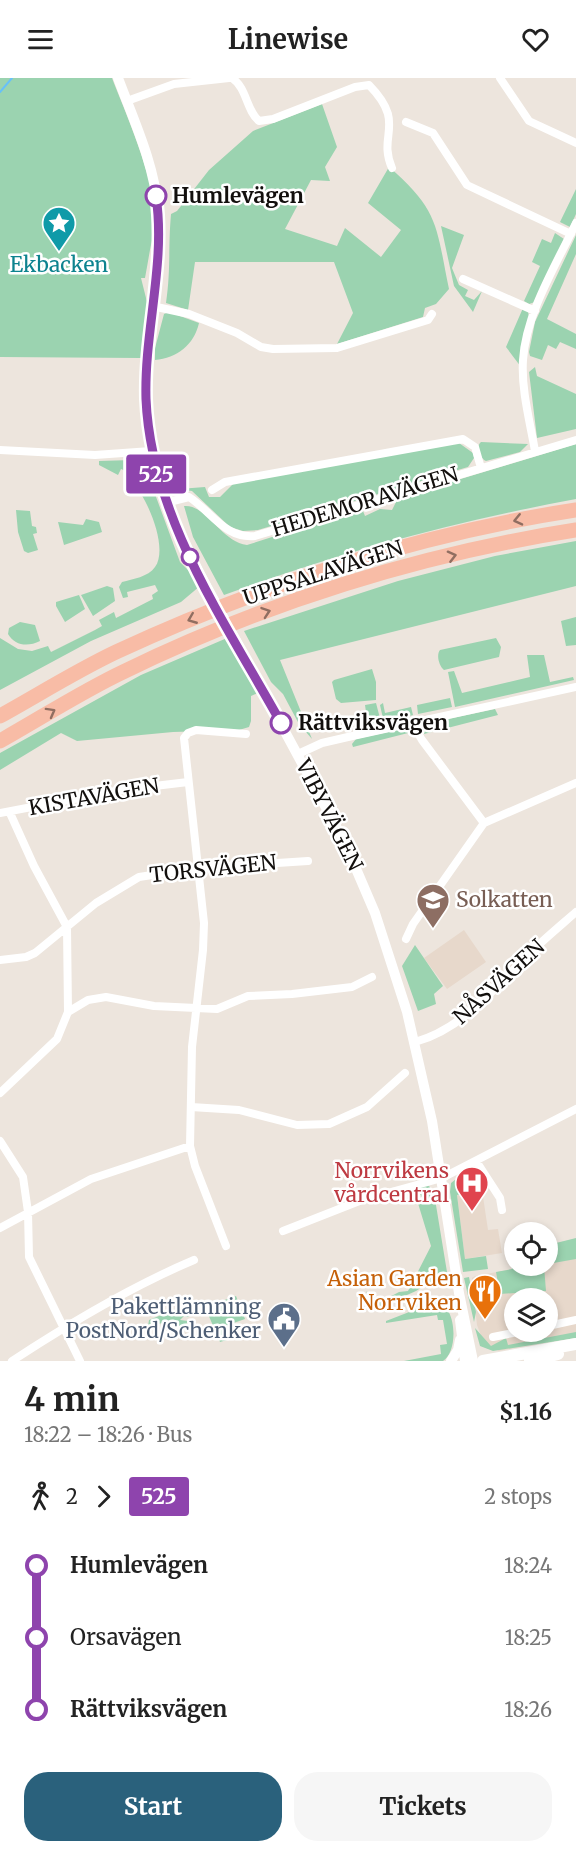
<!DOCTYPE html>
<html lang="en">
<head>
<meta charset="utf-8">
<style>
	body { margin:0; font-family:Merriweather,serif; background:#f6f6f6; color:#222; height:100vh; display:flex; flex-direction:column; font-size:22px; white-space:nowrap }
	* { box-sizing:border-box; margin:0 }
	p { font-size:20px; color:#767676 }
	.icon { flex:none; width:33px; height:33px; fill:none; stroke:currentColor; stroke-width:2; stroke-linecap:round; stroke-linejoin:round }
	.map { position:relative; height:1283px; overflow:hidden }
	.side { display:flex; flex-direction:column; background:#fff; flex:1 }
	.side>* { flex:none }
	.badge { padding:0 12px; border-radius:4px; font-size:21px; line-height:39px }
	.buttons { position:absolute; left:504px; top:1144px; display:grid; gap:12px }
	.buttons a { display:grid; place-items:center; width:54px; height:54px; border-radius:50%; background:#fff; box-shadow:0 3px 9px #0003; font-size:30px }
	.map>.badge { position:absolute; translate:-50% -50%; box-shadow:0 0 0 3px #fff }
	.legs { display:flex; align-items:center; gap:9px; height:66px; padding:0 24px; font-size:20px }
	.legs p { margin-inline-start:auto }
	.headline { display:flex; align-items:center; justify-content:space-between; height:102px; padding:0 24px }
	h1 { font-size:33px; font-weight:700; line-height:45px }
	.button { display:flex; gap:12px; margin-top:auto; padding:12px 24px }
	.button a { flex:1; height:69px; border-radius:24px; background:#2a617c; color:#fff; font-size:24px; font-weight:700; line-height:69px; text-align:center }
	.button a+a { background:#f6f6f6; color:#222 }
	ul { padding:0 24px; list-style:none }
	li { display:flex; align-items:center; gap:21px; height:72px; font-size:22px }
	li i { display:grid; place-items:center; width:9px; height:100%; margin:0 8px; background:currentColor }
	li i::after { content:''; width:15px; height:15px; margin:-8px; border:4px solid; border-radius:50%; background:#fff }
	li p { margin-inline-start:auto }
	li:first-child i { background:linear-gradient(#0000 50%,currentColor 0) }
	li:last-child i { background:linear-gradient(currentColor 50%,#0000 0) }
	header { display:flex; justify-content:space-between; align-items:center; height:78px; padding:0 24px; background:#fff; font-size:27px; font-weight:700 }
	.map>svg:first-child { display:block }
</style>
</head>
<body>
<header><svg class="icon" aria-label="menu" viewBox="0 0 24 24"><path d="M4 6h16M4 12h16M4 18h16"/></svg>Linewise<svg class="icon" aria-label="heart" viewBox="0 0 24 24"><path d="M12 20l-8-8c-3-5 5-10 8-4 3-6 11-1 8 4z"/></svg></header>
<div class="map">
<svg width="576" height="1283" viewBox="0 0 576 1283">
	<rect width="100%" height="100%" fill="#ede5dd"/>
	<!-- built -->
	<path fill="#e7d8cb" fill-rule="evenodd" d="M464,852L486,884L447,911L424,880Z
		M482,1112L488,1152L498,1151L502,1175L465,1181L457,1117Z
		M576,1180V1257L499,1273L483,1263L477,1247L473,1211L472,1200L475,1198L530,1188H548V1185ZM514,1221H548V1254H514Z"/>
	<!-- green -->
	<path fill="#9bd3b0" d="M0,0H112C125,34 164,121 154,155C150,168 148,185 145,200H141L148,228L141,280L0,279Z
		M322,26L337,69L325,89L330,103L311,102L285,151L337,168L345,150L381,179L401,152L368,125L389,89C440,133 436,149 449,211L436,226L425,230L423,239L337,266L353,235L334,184H195L188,232L166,225C171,191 168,171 171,136L177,133L209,92L253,53Z
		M576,111V136L570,149L560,144Z
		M441,148L464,157L452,190L459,207L468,212L465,218L474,222L482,213L473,234L454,208Z
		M555,155L564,161L535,224L529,226L524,223L540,188L532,184L542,161L551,165Z
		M576,157V176L547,241L576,256V271L560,264L556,271L548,267L542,282L530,278L529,274L535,244Z
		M523,230L528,233L529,240L521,289L506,269Z
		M169,234L199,245C194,267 177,280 155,282V270L164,236Z
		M535,289L537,298L576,316V351L537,360L529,294Z
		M481,364L528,366L520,374L486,383C480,380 475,369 481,364Z
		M459,365L473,375L474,380L468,389L258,452L243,453L230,449L192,413L179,411L205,409L209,419H220L235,404Z
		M576,366V421C454,444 340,474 224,517L193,459L184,428C207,426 221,464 247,467L357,432L363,433L365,438L380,431L392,432L398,420Z
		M132,382L148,397L180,484L200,504V508L181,524L91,563L0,612V560L18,571L32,573L48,568L51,574L95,552L102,548L99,542L114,534L116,540L153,521L152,517L158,513L155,507L127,514L128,519L123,520L119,509L122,504C133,501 148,499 155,489C169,470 147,419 132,404L135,397L121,391L118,397L99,387V383Z
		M16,432L30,433L32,448L36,449L37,455L33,456L38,472L28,475L24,473L18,454Z
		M86,441L99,444L102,454L64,467L58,444L83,447Z
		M576,463V508L280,582L312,661L299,646L283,616L271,604L244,553L398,503L495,478Z
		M107,508L113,510L115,523L93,538L81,517Z
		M79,517L85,531L65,544L56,528V524Z
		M576,539V567L566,568L561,543Z
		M20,544L35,547L40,563C28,569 15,568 8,556L9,550Z
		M227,560L258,615L251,618V643L249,649L239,652L173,654L77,663L61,655L0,692V675L141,597Z
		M496,560L501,569L499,579L444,592C439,588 436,577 440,572Z
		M527,577H544L550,604L573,599L574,602L455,629L448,594L454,593L462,615L530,599Z
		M372,591L376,604V622L341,625L336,621L332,604L334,602Z
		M450,620L452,629L418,636L417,627Z
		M376,625L381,644L368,648L365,627Z
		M383,625L385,635L411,629L413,637L384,645L380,627Z
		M495,631L498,637L424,656L426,647L429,645Z
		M407,650L412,654L353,669L352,666L356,661Z
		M415,867L443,908L434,916L436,926L418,933L402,888Z
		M469,1091L474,1095L478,1093L486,1112L457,1117L465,1181L486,1178L488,1191L463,1194L450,1114L451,1105Z
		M429,1108L434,1115L447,1194L416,1213L373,1232L366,1213L376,1226L399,1214L408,1213L431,1168L417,1122L422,1120L417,1109Z
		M576,1160V1181L548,1186V1167Z
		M514,1174V1188H544L546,1213L500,1216L496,1194L512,1191L510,1175Z
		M469,1199L476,1234L474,1244L464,1200Z
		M236,1218L245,1241L225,1248L230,1261L220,1264L205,1229Z
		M435,1224C457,1225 459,1273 443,1283H404L441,1276L440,1267L447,1266L443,1242H438L437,1237L386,1245V1243Z
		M186,1227L191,1228L188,1239L184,1238L180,1242L188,1243L184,1250L168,1244L148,1248L149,1242Z
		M475,1250L491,1268L506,1260L508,1267L576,1254V1260L493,1273L480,1268Z"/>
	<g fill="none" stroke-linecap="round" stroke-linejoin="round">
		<!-- stream -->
		<path stroke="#67c0f9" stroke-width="2" d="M0,14L12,0"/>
		<!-- minor -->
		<path stroke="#fff" stroke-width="8" d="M232,0C247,10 246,32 259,43L273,41L355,9L369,7C407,46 377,56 392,90
			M500,0L529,43L576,65
			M127,23L174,6L229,0
			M406,44L433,55L467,107L571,156
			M463,201L535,233
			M152,228L189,236L237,255L261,269L273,271L337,270L428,242L432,236
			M0,372L95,377L151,373
			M535,373C530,344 521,311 523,282C526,235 556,187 576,145
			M212,412L225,404L463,361L475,369L481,390
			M165,425L189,419C212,434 225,461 255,458L576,362
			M411,644L422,662L484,745
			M298,676L322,665L348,659L576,609
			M0,735L121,712L188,704
			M406,861L413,846L484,745L576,705
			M0,882L26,879L35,875L96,825L139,799L198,790L308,783
			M68,934L88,922L106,919L154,928L217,931L248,918L292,916L352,909L372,899
			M415,964C462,951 494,911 528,877C543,862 560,848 576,834
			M0,1015L57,961L68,934L67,849L34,788L10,735
			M191,1029L239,1032L297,1047L329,1046L367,1029L405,995
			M0,1063L23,1099L28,1134L29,1179L80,1283
			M476,1083L500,1120L502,1132
			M0,1150L91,1101L190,1068
			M283,1153L362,1122L442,1100L576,1031
			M226,1168L195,1088L190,1068L192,969L203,872L204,845L184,660L188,655L196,652L246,656
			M548,1248L576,1242
			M493,1259L518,1254
			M12,1283C70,1245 130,1209 194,1182"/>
		<!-- tertiary -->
		<path stroke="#fff" stroke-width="10" d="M118,0C134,43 154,85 158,131C163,181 150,232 146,281C141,343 155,404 180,459L345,765L375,835L407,934L432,1043L459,1215L473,1283
			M460,1242L465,1283
			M451,1283L458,1272L460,1262"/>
		<!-- secondary -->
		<path stroke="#fff" stroke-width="12" d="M483,1283L576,1266
			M530,1283L558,1276"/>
		<!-- motorway -->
		<path stroke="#f8bca6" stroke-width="15" d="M0,638C38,617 76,593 116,574C260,507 418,456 576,432
			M0,663C41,640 81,614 123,594C264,525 421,476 576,452"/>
	</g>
	<!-- one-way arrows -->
	<defs><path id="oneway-chevron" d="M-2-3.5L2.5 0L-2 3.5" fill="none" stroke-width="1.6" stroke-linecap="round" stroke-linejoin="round" transform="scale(1.5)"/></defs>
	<g stroke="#906e61">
		<use href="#oneway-chevron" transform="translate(518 442) rotate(167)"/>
		<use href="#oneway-chevron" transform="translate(452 478) rotate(-14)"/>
		<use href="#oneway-chevron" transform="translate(266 534) rotate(-19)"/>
		<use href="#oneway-chevron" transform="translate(192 541) rotate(158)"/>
		<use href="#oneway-chevron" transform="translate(51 634) rotate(-29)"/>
	</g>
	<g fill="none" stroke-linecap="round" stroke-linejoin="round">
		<defs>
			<path id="line-1" d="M156,118C166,185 144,253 146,321C151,439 225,544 281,645"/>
		</defs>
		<!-- line-1 casing -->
		<use href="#line-1" stroke="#fff" stroke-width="14"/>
		<!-- line-1 -->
		<use href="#line-1" stroke="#8e44ad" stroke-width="9"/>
	</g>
	<!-- icons -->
	<defs>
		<symbol id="sight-pin" viewBox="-11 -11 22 30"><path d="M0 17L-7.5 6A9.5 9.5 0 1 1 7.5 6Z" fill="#0f9aa8" stroke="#fff"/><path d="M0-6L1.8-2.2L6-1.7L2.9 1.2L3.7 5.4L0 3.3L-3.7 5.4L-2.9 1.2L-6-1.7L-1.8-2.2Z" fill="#fff"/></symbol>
		<symbol id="school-pin" viewBox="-11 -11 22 30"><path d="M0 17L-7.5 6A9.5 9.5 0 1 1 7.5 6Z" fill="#8d6e63" stroke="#fff"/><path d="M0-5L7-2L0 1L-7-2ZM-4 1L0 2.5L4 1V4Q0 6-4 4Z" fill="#fff"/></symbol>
		<symbol id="hospital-pin" viewBox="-11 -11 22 30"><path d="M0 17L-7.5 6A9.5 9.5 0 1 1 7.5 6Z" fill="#e0444e" stroke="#fff"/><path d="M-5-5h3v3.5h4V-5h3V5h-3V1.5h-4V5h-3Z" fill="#fff"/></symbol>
		<symbol id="restaurant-pin" viewBox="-11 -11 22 30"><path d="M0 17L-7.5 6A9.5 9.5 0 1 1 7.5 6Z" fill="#e8710a" stroke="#fff"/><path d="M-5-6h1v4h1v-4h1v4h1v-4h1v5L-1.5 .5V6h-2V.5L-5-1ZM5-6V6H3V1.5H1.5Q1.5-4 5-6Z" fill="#fff"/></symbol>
		<symbol id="civic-pin" viewBox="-11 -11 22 30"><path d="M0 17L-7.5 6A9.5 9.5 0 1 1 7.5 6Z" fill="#5c6f8a" stroke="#fff"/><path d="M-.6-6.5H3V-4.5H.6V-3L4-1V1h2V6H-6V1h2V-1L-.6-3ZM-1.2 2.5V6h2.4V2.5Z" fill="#fff"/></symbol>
	</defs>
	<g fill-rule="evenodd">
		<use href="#sight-pin" x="40" y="126" width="38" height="52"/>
		<use href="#school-pin" x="414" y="803" width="38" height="52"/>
		<use href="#hospital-pin" x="453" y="1086" width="38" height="52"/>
		<use href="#restaurant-pin" x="466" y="1194" width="38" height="52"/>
		<use href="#civic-pin" x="265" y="1222" width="38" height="52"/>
	</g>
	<!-- markers -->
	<g fill="#fff" stroke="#8e44ad" stroke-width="3">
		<circle cx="156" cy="118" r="10"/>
		<circle cx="190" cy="479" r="8"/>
		<circle cx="281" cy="645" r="10"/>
	</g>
	<g text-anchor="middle" stroke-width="5" stroke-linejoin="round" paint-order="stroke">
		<!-- stop labels -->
		<g font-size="21" font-weight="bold" fill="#120f0d" stroke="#fff" text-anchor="start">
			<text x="172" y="125">Humlevägen</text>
			<text x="298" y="652">Rättviksvägen</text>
		</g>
		<!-- culture labels -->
		<g font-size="21" fill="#0d838f" stroke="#fff">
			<text x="59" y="194">Ekbacken</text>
		</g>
		<!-- street labels -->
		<g font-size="21" fill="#120f0d" stroke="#fff">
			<text transform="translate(365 424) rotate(-17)" y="7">HEDEMORAVÄGEN</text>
			<text transform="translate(323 495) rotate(-18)" y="7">UPPSALAVÄGEN</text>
			<text transform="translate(94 719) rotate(-10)" y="7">KISTAVÄGEN</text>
			<text transform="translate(329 737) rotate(63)" y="7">VIBYVÄGEN</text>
			<text transform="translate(213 791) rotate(-6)" y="7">TORSVÄGEN</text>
			<text transform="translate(499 904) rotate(-42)" y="7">NÅSVÄGEN</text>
		</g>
		<!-- education labels -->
		<g font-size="21" fill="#785e54" stroke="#fff" text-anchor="start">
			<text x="456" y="829">Solkatten</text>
		</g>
		<!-- health labels -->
		<g font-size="21" fill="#be3a42" stroke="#fff" text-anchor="end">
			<text x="449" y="1100">Norrvikens<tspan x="449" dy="24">vårdcentral</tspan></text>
		</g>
		<!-- food labels -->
		<g font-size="21" fill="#c56008" stroke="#fff" text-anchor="end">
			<text x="462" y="1208">Asian Garden<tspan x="462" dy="24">Norrviken</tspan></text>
		</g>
		<!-- service labels -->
		<g font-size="21" fill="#4e5e75" stroke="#fff" text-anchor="end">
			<text x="261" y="1236">Pakettlämning<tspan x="261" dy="24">PostNord/Schenker</tspan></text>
		</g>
	</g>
</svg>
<div class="buttons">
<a><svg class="icon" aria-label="locate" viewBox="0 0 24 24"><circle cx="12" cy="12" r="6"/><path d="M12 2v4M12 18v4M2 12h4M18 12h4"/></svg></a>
<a><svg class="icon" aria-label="layers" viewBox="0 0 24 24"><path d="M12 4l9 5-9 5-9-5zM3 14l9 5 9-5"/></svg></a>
</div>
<b class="badge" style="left:156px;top:396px;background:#8e44ad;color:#fff">525</b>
</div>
<section class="side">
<div class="headline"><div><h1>4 min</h1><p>18:22 – 18:26 · Bus</p></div><b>$1.16</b></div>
<div class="legs"><svg class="icon" aria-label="walk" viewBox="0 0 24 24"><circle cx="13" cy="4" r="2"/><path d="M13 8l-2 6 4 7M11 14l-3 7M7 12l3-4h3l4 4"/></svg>2<svg class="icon" aria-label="forward" viewBox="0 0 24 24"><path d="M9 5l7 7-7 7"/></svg><b class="badge" style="background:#8e44ad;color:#fff">525</b><p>2 stops</p></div>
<ul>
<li><i style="color:#8e44ad"></i><b>Humlevägen</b><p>18:24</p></li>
<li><i style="color:#8e44ad"></i><span>Orsavägen</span><p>18:25</p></li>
<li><i style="color:#8e44ad"></i><b>Rättviksvägen</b><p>18:26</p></li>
</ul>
<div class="button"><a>Start</a><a>Tickets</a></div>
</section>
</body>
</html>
